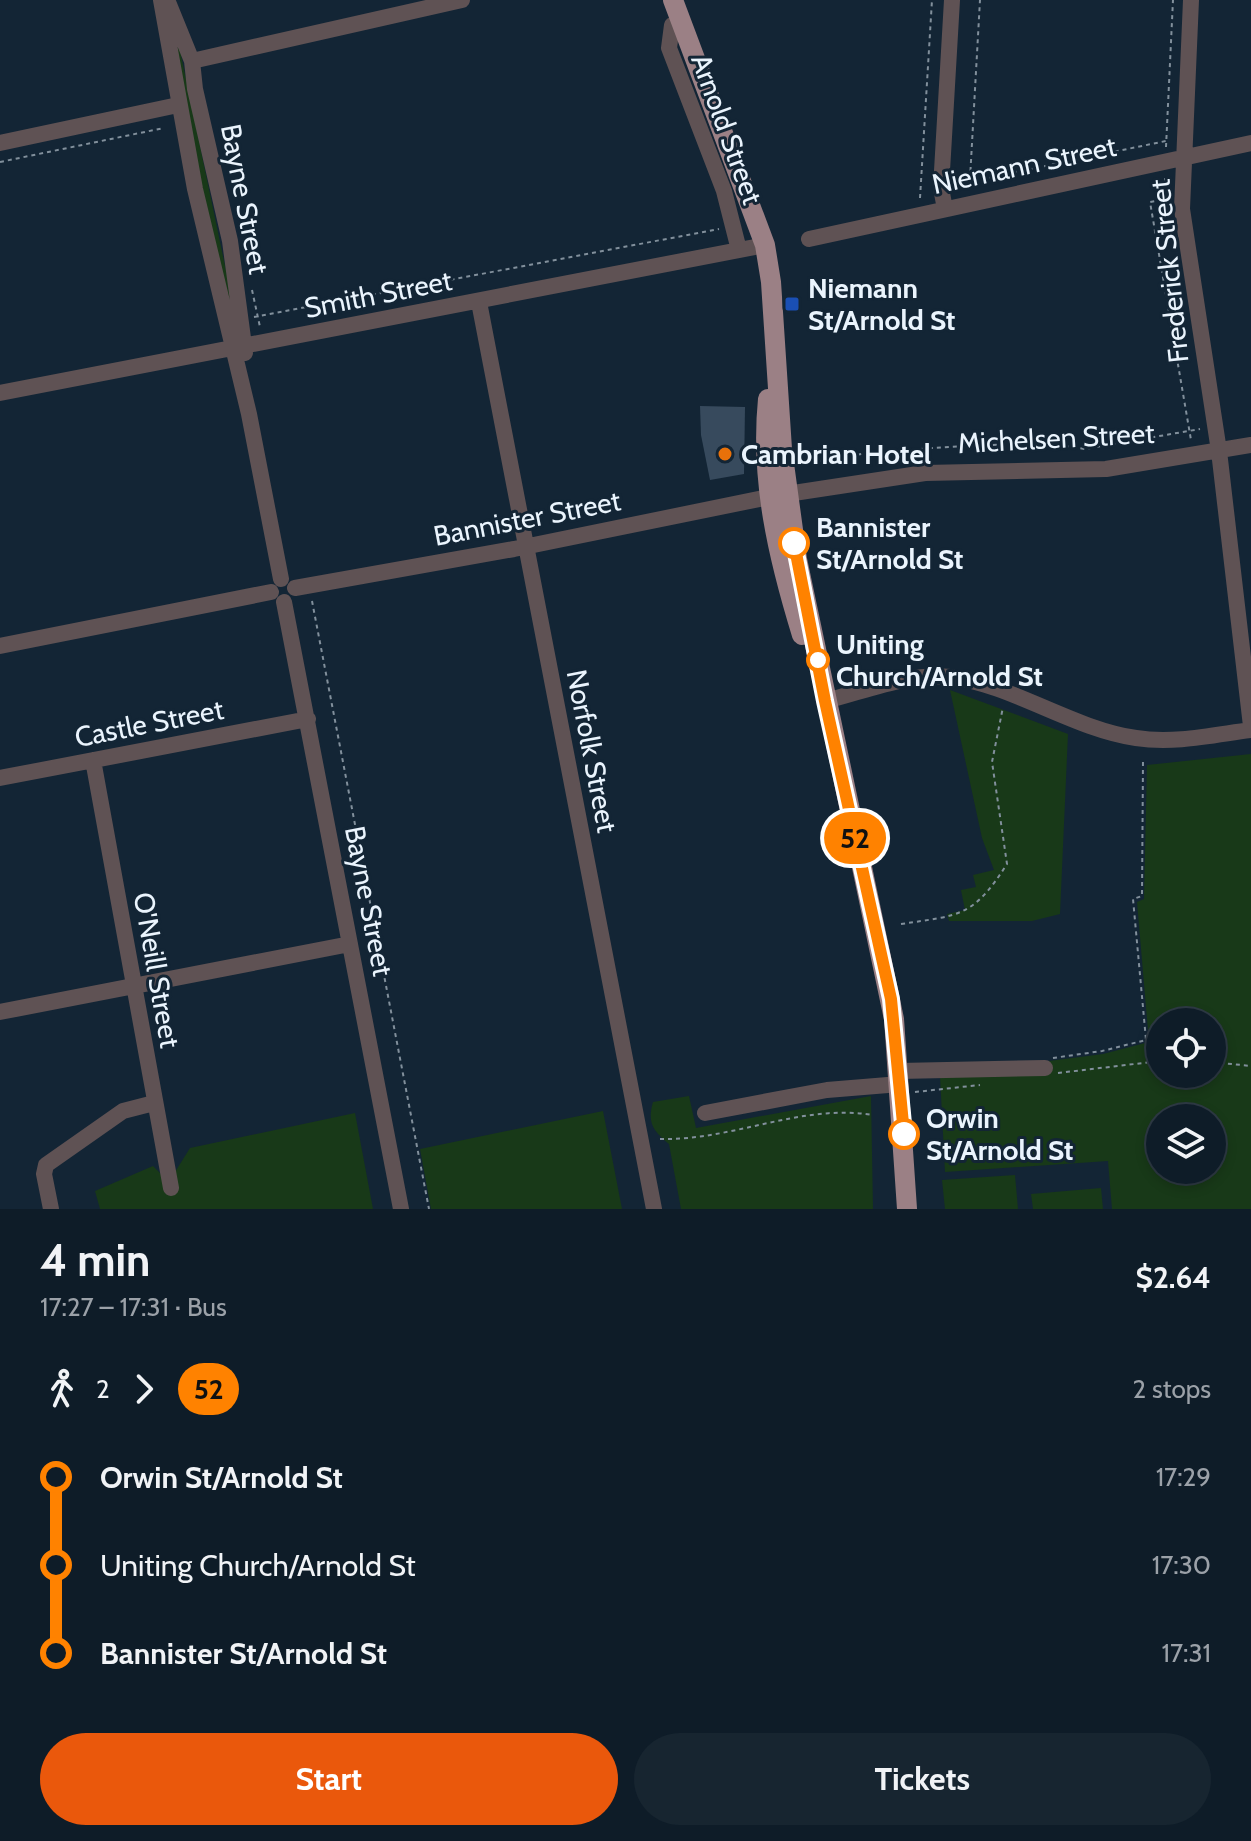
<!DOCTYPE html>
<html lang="en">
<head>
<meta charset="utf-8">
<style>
	body { margin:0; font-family:Cabin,sans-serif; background:#172530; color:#f1f3f6; height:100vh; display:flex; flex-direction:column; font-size:30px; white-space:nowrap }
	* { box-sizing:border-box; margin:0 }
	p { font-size:26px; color:#9ba1a8 }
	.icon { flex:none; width:44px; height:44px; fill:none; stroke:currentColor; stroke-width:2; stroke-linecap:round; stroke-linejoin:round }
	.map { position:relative; height:1209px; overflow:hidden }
	.sheet { display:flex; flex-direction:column; background:#0e1c28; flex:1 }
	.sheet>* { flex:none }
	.badge { padding:0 16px; border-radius:26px; font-size:28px; line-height:52px }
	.tools { position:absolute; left:1146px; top:1008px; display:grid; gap:16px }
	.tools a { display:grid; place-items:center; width:80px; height:80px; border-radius:50%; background:#0e1c28; box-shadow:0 4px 12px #0003,0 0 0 2px #2e3a45; font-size:40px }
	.map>.badge { position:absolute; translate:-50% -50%; box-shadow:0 0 0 4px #fff }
	.legs { display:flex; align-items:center; gap:12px; height:88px; padding:0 40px; font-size:26px }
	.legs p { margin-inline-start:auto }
	.overview { display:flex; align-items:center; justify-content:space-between; height:136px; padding:0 40px }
	h1 { font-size:44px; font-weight:800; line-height:60px }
	.button { display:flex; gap:16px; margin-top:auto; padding:16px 40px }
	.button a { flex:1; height:92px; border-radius:48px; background:#ea580c; color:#fff; font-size:32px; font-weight:800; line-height:92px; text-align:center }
	.button a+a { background:#172530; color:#f1f3f6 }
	ul { padding:0 40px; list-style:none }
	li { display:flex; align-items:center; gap:28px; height:88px; font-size:30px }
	li i { display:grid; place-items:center; width:12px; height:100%; margin:0 10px; background:currentColor }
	li i::after { content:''; width:20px; height:20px; margin:-10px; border:6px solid; border-radius:50%; background:#0e1c28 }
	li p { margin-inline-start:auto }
	li:first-child i { background:linear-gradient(#0000 50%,currentColor 0) }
	li:last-child i { background:linear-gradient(currentColor 50%,#0000 0) }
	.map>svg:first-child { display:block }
</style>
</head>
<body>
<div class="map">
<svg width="1251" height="1209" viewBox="0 0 1251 1209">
	<rect width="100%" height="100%" fill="#132535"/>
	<!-- green -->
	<path fill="#183918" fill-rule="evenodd" d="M177,36L234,309L227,311L178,73Z
		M950,690L1068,734L1060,914L1032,921H949L947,914L965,910L961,890L976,887L973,875L994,870L982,838Z
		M1251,754V1209H1112L1108,1161L945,1172L940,1076L1049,1072V1061L1103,1054L1149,1042L1137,902L1144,899L1147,765ZM1160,1022H1212V1074H1160ZM1160,1118H1212V1170H1160Z
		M689,1096L696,1128L871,1096L873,1209H681L669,1144C653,1131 647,1123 653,1102Z
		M603,1111L622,1209H431L420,1149Z
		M355,1113L373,1209H100L95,1191L153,1166L162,1175L175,1172L190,1148Z
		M1015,1175L1018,1209H945L942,1180Z
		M1101,1188L1103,1209H1033L1031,1194Z"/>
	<!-- building -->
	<path fill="#374a5d" d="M700,406L745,407L744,474L710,480L701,435Z"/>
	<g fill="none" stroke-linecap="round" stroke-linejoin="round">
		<!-- path -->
		<path stroke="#82909c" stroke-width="2" stroke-dasharray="4 4" stroke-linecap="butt" d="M1166,147L1173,0
			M0,162L164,128
			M1165,178V199L1150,202L1191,440
			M970,179L980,0
			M958,184L1166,141
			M920,198L932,0
			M252,290L260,327
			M254,317L719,229
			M802,464L873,452L965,446L1044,443L1085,449L1200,429
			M312,601L429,1209
			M901,924C961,915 973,917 1007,864L992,762L1003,707
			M1053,1058L1102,1051L1146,1040L1133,899L1142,896L1143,760
			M1212,1062L1251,1066
			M1058,1073L1160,1061
			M915,1092L980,1085
			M660,1139C733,1141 801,1103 873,1115"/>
		<!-- minor -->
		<path stroke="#5f5254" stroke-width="16" d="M161,0L195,189L249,414L281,579
			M1191,0L1182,209L1219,451L1251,726
			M168,2L192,61L195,89L230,241L245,353
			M672,25L669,48L724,191L739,250
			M192,61L462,0
			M0,143L178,105
			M945,209L941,188L952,0
			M809,239L1251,143
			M479,302L654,1209
			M0,393L765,245
			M787,494L925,473L1106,469L1251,445
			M295,588L514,549L769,497
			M284,602L401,1209
			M0,646L271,592
			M825,701C863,692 910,672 950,677C1011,684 1073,729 1136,738C1174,744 1213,735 1251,730
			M93,760L171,1188
			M0,778L308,719
			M0,1012L350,944
			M899,1071L1045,1068
			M705,1113L827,1090L900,1084
			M51,1209L44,1174L46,1165L123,1111L154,1103"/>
		<!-- major -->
		<path stroke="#9b8085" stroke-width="20" d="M673,0L765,245L771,282L782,449L797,559L894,1019L907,1209
			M768,399C760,480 778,557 802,635"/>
	</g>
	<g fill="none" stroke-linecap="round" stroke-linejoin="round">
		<defs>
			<path id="line-1" d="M794,543L825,701L891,999L904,1134"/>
		</defs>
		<!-- line-1 casing -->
		<use href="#line-1" stroke="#fff" stroke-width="18"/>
		<!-- line-1 -->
		<use href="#line-1" stroke="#ff8200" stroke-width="12"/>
	</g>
	<!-- markers -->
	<rect fill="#1a4fb4" stroke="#132535" stroke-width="3" x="784" y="296" width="16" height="16" rx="4"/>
	<circle fill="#e8710a" stroke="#132535" stroke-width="3" cx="725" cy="454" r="8"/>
	<g fill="#fff" stroke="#ff8200" stroke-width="4">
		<circle cx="794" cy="543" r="14"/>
		<circle cx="818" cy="660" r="10"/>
		<circle cx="904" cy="1134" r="14"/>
	</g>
	<g text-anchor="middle" stroke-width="6" stroke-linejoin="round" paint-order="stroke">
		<!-- street labels -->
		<g font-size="28" fill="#eaf4fd" stroke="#132535">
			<text transform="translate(727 129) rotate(70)" y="10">Arnold Street</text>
			<text transform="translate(1024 165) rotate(-12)" y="10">Niemann Street</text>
			<text transform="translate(245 199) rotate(79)" y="10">Bayne Street</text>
			<text transform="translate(1169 271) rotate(-96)" y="10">Frederick Street</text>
			<text transform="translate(378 294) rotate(-11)" y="10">Smith Street</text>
			<text transform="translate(1056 438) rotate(-3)" y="10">Michelsen Street</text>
			<text transform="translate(527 518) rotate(-11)" y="10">Bannister Street</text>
			<text transform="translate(149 723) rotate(-11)" y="10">Castle Street</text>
			<text transform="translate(592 751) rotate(79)" y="10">Norfolk Street</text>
			<text transform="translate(369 901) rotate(79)" y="10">Bayne Street</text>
			<text transform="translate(157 970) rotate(80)" y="10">O'Neill Street</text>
		</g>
		<!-- poi labels -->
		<g font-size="28" font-weight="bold" fill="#eaf4fd" stroke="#132535" text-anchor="start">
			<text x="808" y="298">Niemann<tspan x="808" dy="32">St/Arnold St</tspan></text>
			<text x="741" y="464">Cambrian Hotel</text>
		</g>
		<!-- stop labels -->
		<g font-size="28" font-weight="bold" fill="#eaf4fd" stroke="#132535" text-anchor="start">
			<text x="816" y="537">Bannister<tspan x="816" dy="32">St/Arnold St</tspan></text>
			<text x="836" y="654">Uniting<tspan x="836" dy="32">Church/Arnold St</tspan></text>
			<text x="926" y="1128">Orwin<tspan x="926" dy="32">St/Arnold St</tspan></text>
		</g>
	</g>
</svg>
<div class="tools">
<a><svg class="icon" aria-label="locate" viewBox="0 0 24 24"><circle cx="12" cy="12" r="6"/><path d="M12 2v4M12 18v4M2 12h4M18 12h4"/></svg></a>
<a><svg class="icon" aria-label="layers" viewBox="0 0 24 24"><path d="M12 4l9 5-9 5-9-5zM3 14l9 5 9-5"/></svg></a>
</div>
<b class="badge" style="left:855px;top:838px;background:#ff8200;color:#111">52</b>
</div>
<section class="sheet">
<div class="overview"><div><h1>4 min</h1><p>17:27 – 17:31 · Bus</p></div><b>$2.64</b></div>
<div class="legs"><svg class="icon" aria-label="walk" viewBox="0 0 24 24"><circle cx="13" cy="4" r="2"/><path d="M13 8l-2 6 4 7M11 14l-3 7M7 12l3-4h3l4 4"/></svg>2<svg class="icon" aria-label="forward" viewBox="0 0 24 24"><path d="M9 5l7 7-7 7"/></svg><b class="badge" style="background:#ff8200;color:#111">52</b><p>2 stops</p></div>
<ul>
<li><i style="color:#ff8200"></i><b>Orwin St/Arnold St</b><p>17:29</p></li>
<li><i style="color:#ff8200"></i><span>Uniting Church/Arnold St</span><p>17:30</p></li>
<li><i style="color:#ff8200"></i><b>Bannister St/Arnold St</b><p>17:31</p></li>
</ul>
<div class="button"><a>Start</a><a>Tickets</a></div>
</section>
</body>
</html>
